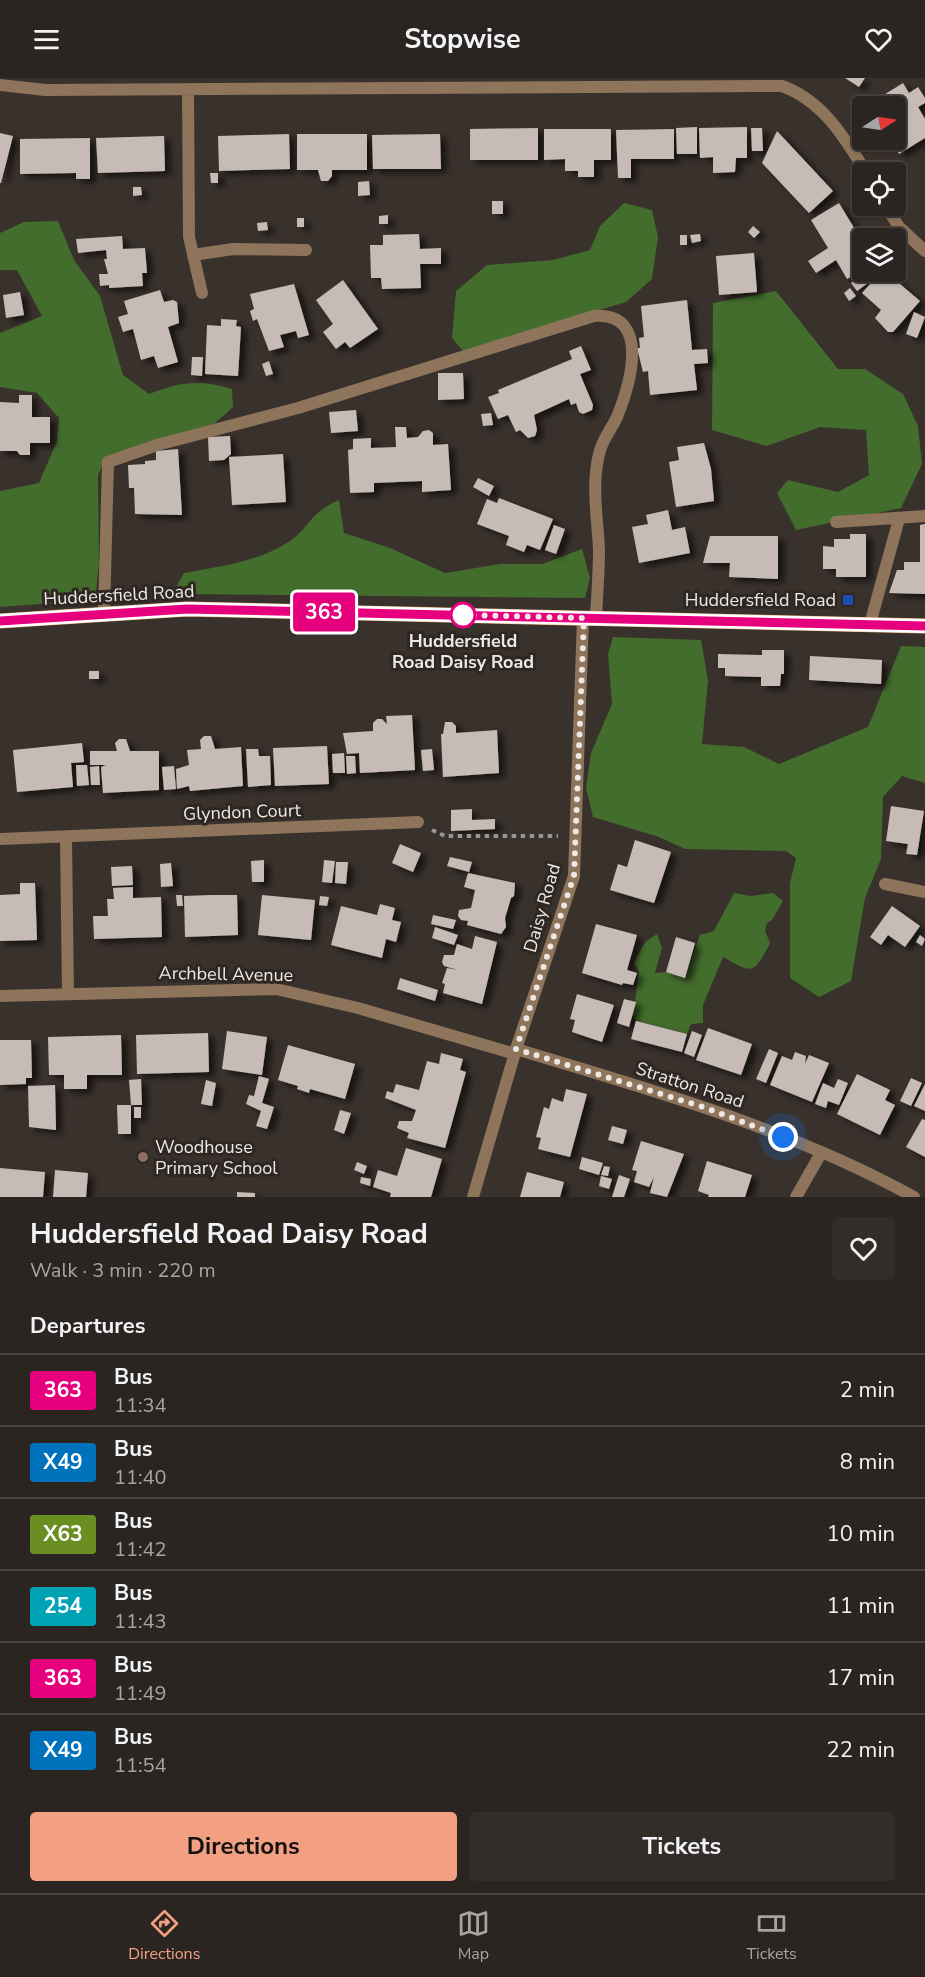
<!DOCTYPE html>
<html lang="en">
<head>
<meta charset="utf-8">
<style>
	body { margin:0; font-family:"Nunito Sans",sans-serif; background:#332d2a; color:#f1f3f6; height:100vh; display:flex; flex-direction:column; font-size:22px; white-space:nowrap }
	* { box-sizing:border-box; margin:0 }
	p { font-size:20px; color:#a6a5a5 }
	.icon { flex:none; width:33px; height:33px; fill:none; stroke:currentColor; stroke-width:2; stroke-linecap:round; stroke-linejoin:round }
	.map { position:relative; height:1119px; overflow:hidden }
	.details { display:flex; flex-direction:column; background:#2b2521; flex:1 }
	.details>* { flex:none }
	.badge { padding:0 12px; border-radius:4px; font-size:21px; line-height:39px }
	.needle { width:39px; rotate:78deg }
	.controls { position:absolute; left:852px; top:18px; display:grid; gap:12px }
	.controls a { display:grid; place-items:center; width:54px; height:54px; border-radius:6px; background:#2b2521; box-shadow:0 2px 4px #0004,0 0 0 2px #47423f; font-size:30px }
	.you { position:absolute; width:30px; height:30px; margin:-15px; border:4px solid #fff; border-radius:50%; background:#1a73e8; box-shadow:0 0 0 9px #1a73e833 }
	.map>.badge { position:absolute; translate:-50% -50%; box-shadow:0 0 0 3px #fff }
	h2 { padding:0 30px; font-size:22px; line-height:54px }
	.round { display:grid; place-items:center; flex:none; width:63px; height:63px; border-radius:6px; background:#332d2a }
	.headline { display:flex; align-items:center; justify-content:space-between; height:102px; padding:0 30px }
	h1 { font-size:28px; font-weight:700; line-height:45px }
	.button { display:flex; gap:12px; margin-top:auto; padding:12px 30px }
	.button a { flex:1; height:69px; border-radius:6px; background:#f3a082; color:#111; font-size:24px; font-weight:700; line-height:69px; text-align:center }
	.button a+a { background:#332d2a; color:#f1f3f6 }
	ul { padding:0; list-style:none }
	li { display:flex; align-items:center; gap:18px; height:72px; padding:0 30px; border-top:2px solid #47423f }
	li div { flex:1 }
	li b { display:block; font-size:22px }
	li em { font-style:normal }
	li .badge { min-width:66px; font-weight:700; text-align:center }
	header { display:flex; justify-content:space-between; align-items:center; height:78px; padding:0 30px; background:#2b2521; font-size:27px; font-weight:700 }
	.dock { display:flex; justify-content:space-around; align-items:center; height:84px; border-top:2px solid #47423f; background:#2b2521; font-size:16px; color:#a6a5a5 }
	.dock a { display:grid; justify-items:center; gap:3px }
	.dock .current { color:#f3a082 }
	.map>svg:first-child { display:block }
</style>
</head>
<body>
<header><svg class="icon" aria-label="menu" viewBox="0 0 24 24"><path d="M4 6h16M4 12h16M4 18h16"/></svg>Stopwise<svg class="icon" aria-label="heart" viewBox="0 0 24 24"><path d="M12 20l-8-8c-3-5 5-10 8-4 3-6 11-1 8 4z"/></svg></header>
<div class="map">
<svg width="925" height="1119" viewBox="0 0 925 1119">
	<defs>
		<filter id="shadow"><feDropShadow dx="6" dy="4" stdDeviation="3" flood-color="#0009"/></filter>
	</defs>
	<rect width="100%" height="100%" fill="#39312c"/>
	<!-- forest -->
	<path fill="#436d2c" d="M624,125L652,132L658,159L652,201L626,224L463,273L452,260L456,213L487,187L553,182L590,172L600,148Z
		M58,143L74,182L100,218L123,297L149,316C180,304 199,301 232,311L233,329L214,346L106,380L98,397L99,486L95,522L0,529V413L39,405L57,363L59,340L37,315L0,309V255L42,238L17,192H0V155L24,144Z
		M776,213L838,291H865L903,316L918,348L922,386L901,430L796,452L777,415L788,402L838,414L869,397L866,352L820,349L767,368L712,352L713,225Z
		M339,422L344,455L390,470L445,495L500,486H542L582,471L590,500L585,520L188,516L176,509L184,495C218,489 261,483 290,463C311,448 309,435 339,422Z
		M613,559L701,562L708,602L702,666L744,669L779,686L868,649L901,568L925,569V705L902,698L883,719L881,781L865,820L851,903L819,919L790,900V805L796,780L786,773L685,771L659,759L593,739L586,710L591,675L612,626L608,576Z
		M734,815L751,818L773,815L783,823L772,842L767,845L765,853L770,865C754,897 753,896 723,879L703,927V945L691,946L687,956L636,943L633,937L639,893L634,885L645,864L657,856L662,870L655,895L666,894L685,900L700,857L714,853Z"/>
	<!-- building -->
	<path fill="#c6bcb5" filter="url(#shadow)" d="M845,0H865L859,9Z
		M903,5L909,15L918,9L925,20V25L918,29L925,41V60L899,76L891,62H896V28H871L869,26Z
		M697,49V76H677L676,50Z
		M747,49V80H736L735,94L713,95V79L700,80L699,50Z
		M538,50V82H470V51Z
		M751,50H762L763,73H752Z
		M544,51H611V82H594V99H578V93H565V81L544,82Z
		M674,51V81H631V100H618L616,52Z
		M777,53L833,113L809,135L762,85Z
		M0,55L13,58L1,105H0Z
		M289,56L290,91L219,93L218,58Z
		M297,56H367V92H332V98L328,103H321L318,92H297Z
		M440,56L441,91H373L372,57Z
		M164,58L165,93L98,95L96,60Z
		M90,60V101H76V95L20,96V61Z
		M210,95H218V105H211Z
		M369,103L370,117L358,118V104Z
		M133,109H141L142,117L133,118Z
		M492,123H503V136H492Z
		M839,125L862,163V192L847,201L836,182L816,195L808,183L828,170L811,142Z
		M388,137V146H379V138Z
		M297,140H304V149H297Z
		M267,144L268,152L258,153L257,145Z
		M753,148L760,154L754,160L748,154Z
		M419,156L420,171L441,170V186H420L421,210L382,211L381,200H371L370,167H383V157Z
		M700,156L701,163L692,165L690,157Z
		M680,157H687V167H680Z
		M122,158L123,171L145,170L147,195H142L143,208L109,210V207L100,208L99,196H108L104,181H107L106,172L78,175L76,161Z
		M754,175L757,214L719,217L716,178Z
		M867,194H871L875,200L857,213L851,205Z
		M881,194H886L920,223L893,254H888L875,240L881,232L862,215Z
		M343,202L378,251L350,270L345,264L336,271L323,254L333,246L316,222Z
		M294,206L309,257L298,260L296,253L280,257L284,269L269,273L257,241L253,243L250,233L254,231L250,216Z
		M850,210L856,218L849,223L844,215Z
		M160,212L164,224L173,222L177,224L179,245L168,249L178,284L158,290L154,278L141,282L133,251L123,254L118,239L128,236L124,223Z
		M20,214L24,237L6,240L3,217Z
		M687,222L692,272L707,271L708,285L694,286L697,312L650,317L648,293L643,294L637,270H640L639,260L644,259L641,228Z
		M914,234L925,239L917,260L906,256Z
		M221,241L237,242L236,248L241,249L238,298L205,296L207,247L221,248Z
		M581,268L591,292L580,296L593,327L592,332L583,336L579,334L576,325L571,327L569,321L534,337L537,352L535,358L528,360L520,352L516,354L508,337L498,341L488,319L499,315L498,312L572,281L569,273Z
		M192,279H203L202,298L191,297Z
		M269,283L273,296L266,298L262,286Z
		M438,295H463L464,321L438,322Z
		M19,317H32V339H50V365H30V377H20L17,373H0V324L19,325Z
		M356,332L358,353L331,355L329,334Z
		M491,335L493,347L483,348L481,336Z
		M395,349H406L407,360L418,359L423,353L429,352L433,355V367L448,366L451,412L422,414V403L374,405V414L350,415L348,372L353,371V361L371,360V370L396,369Z
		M230,358L231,376L224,382L209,383L208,359Z
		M704,365L711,391L714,423L676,429L669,384L679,382L677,369Z
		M178,371L182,437L135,436L134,410H129L128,387L145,386V383L156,382V373Z
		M283,376L286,424L232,427L229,379Z
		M478,400L494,408L489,418L473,409Z
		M499,420L553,441L540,472L527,467L524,474L506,467L509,458L477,446L487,421L497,425Z
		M668,432L672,452L685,449L690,475L639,485L632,449L648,446L646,437Z
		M925,446V516L889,515L897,492H904V484H920V447Z
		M554,447L565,451L556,476L545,472Z
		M850,456H866V499H836V491H823V468L834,469V461H850Z
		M710,458H778V501L729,499L730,485H703Z
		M762,572H784V596H781L780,608H761V599L725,598V590H718V576L762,577Z
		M810,578L882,582L881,606L809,602Z
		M89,593H99V601H89Z
		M412,637L415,692L360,695L359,675L347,676L343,655L373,653V645L377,641H382L387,646L386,638Z
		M445,644H452L456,648V655L497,652L499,695L443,699L441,656H443Z
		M204,658H211L215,671L241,669L243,708L190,713L189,708L177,711L176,691L189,687L187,672L201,671L200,662Z
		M119,661H126L130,673H159V712L103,715L101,689L106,687H90V673H117L115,665Z
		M82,665L84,684L71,685L73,709L17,714L13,672Z
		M327,668L329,706L275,708L273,670Z
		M246,671H258L259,678H270L271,707L248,709Z
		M432,671L434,692L423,693L421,672Z
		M344,675L345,695H333L332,676Z
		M346,678H355L356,695L347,696Z
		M76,687H87L89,707L77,708Z
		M99,688L100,707H91L90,689Z
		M174,688L176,711L164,712L162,689Z
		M891,728L924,733L917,777L906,776L908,766L886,763Z
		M472,731V742L495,741V751L451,753V732Z
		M635,762L671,774L654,825L610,812L618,786L627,789Z
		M400,766L421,775L413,794L392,785Z
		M450,779L472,784L469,794L447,788Z
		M264,782V804H252L251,783Z
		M324,782L335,783L332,805L322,804Z
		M336,784H348L346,806L335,805Z
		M171,785L173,808L161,809L160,786Z
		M132,788L133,807L112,808L111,789Z
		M468,795L515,805L514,818L511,820L505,840L506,849L501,856L467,847L468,843L461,842L458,838L459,832L471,830L475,812L464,809Z
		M20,805H35L37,862L0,863V817L20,816Z
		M133,809V820L161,819L162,859L94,861L93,838H108L107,821H114L113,810Z
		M176,817H182L183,828H177Z
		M211,817H237L238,857L185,859L184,818Z
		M262,817L315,822L311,862L258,857Z
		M320,818L329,819L327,828L319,827Z
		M380,826L395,830L392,842L401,844L396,864L386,861L382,880L331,867L341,828L377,837Z
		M892,828L920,848L905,869L888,857L881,867L870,859Z
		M433,837L456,842L453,851L431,846Z
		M596,846L637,857L627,892L637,895L633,907L623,905L622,907L582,895Z
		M435,849L458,857L454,867L432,860Z
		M920,857L925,861L922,868L916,864Z
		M475,858L497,864L482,926L443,915L445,906L442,905L447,890L458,892L444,888L442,884L444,877H454L457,866L472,871Z
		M676,859L695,865L685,900L666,894Z
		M400,900L438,912L435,923L397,911Z
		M577,916L614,927L602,964L572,954L575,942L570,941Z
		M624,921L636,924L629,949L617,945Z
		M636,943L687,956L682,974L631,961Z
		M708,950L752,966L741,997L696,982Z
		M227,953L267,959L262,997L222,991Z
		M692,953L702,957L694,979L684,975Z
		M208,955L209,994L137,996L136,957Z
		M121,957L122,997H87V1011H64V997H49L48,959Z
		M0,962H31L32,1000H26V1006L0,1007Z
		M288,967L355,986L345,1021L310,1011L309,1015L297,1011L298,1008L278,1002Z
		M769,971L778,975L766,1005L756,1001Z
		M795,974L806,978L805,986L809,977L829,985L812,1024L770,1007L782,978L792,982Z
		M441,975L463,981L460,992L466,994L445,1070L407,1060L409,1055L397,1050L399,1043H412L416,1032L385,1020L387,1013L393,1015L396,1006L419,1012L427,983L439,986Z
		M857,996L890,1012L885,1022L895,1027L880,1057L837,1036Z
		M259,998L269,1001L262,1025L274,1029L267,1051L256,1048L261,1033L246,1026L249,1017L254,1018Z
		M911,1000L922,1005L911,1028L900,1023Z
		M141,1001L142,1027H131V1056H118L117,1027H131L129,1002Z
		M838,1001L848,1005L839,1027L828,1023L826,1030L815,1026L823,1005L834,1010Z
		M206,1002L216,1005L212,1028L201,1026Z
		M925,1006V1033L914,1028Z
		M55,1007L56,1052L29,1049L28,1008Z
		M566,1011L587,1016L570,1079L538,1071L541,1060L536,1059L544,1029L549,1031L552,1020L563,1024Z
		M134,1029H141V1040H134Z
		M340,1032L351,1035L344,1056L334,1052Z
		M922,1041L925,1042V1079L906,1069Z
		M612,1048L627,1052L623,1066L608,1062Z
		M641,1063L684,1076L667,1119L650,1115L654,1099L649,1109L634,1104L637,1093L632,1092Z
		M406,1070L442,1081L431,1119H390L391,1115L373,1109L378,1092L397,1098Z
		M582,1079L603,1085L599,1097L579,1091Z
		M707,1083L752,1097L745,1119H708L709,1117L698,1113Z
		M357,1084L367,1088L364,1096L354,1092Z
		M604,1088L610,1089L608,1098L601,1097Z
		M0,1090L45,1094L43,1119H0Z
		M55,1092L88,1095L86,1119H53Z
		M527,1094L564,1104L560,1119H520Z
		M619,1097L630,1101L624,1119H612Z
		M601,1098L612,1101L609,1111L599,1108Z
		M361,1099L371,1101L370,1108L360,1105Z
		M237,1114L255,1115V1119H237Z"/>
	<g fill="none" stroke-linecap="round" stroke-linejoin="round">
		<!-- path -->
		<path stroke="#9a9490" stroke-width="4" stroke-dasharray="4.5 4.5" stroke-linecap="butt" d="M432,752L445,758H558"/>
		<!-- lane -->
		<path stroke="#8d745b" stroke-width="12" d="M836,444L925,438
			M104,536L108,384L157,367L298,330L594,238C652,234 630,307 617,339C613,348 606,357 602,367C598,376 597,385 596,394C593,420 598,446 599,472C599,495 597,518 596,540
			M870,546L899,441"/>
		<!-- street -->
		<path stroke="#8d745b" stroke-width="12" d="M0,7L45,12L782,8C823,23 844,59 866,94
			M188,11L189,159L202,215
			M886,128L899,149L925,173
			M193,177L233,171L306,172
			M66,759L68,916
			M0,761L418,744
			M885,806L925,814
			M0,918L276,911L358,930L515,976
			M516,971C651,1012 789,1050 914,1119
			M473,1119L516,971L574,798L583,540
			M796,1119L821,1075"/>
		<!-- primary -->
		<path stroke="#e7b380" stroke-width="15" d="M0,543L187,531L925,548"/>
	</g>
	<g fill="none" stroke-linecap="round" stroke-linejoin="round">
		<defs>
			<path id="line" d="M0,543L187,531L925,548"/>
		</defs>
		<!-- line casing -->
		<use href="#line" stroke="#fff" stroke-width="14"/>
		<!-- line -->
		<use href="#line" stroke="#e6007e" stroke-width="9"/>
		<!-- walk -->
		<path stroke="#ede8e4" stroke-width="6" stroke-dasharray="0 10.8" d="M463,537L584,540L574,798L516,971L703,1029L783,1059"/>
	</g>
	<!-- markers -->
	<rect fill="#1a4fb4" stroke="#2f2722" stroke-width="2" x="842" y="516" width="12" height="12" rx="3"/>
	<circle fill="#fff" stroke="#e6007e" stroke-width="3" cx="463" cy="537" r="12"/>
	<circle fill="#8d6e63" stroke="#2f2722" stroke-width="2" cx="143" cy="1079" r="6"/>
	<g text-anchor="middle" stroke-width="6" stroke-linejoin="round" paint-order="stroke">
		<!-- street labels -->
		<g font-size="18" fill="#ede8e4" stroke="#2f2722">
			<text transform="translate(119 517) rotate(-3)" y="6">Huddersfield Road</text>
			<text transform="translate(242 734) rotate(-2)" y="6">Glyndon Court</text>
			<text transform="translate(542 830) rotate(-74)" y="6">Daisy Road</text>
			<text transform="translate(226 896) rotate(1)" y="6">Archbell Avenue</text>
			<text transform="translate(690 1007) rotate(18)" y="6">Stratton Road</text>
		</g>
		<!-- poi labels -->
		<g font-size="18" fill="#ede8e4" stroke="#2f2722" text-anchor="end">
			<text x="836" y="528">Huddersfield Road</text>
			<text x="155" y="1075" text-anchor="start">Woodhouse<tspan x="155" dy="21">Primary School</tspan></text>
		</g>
		<!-- stop labels -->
		<g font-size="18" font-weight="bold" fill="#ede8e4" stroke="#2f2722">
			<text x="463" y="569">Huddersfield<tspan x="463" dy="21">Road Daisy Road</tspan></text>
		</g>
	</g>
</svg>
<div class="controls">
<a><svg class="needle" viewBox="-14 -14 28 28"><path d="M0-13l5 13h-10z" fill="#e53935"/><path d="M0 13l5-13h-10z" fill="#a6a5a5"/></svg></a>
<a><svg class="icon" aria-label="locate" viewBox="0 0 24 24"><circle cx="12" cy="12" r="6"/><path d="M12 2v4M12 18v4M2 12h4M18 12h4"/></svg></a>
<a><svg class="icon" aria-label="layers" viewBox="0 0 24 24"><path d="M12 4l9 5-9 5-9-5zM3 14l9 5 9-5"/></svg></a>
</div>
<div class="you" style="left:783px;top:1059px"></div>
<b class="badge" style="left:324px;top:534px;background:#e6007e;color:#fff">363</b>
</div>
<section class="details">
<div class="headline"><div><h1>Huddersfield Road Daisy Road</h1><p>Walk · 3 min · 220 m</p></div><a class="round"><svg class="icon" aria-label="heart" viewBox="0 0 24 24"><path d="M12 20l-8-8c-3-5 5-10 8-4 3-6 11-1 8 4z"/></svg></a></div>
<h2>Departures</h2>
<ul>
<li><span class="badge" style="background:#e6007e;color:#fff">363</span><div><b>Bus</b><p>11:34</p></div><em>2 min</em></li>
<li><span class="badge" style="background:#0072bc;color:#fff">X49</span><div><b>Bus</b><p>11:40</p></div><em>8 min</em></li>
<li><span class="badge" style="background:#6b8e23;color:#fff">X63</span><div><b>Bus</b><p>11:42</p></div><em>10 min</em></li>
<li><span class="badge" style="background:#00a3b4;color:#fff">254</span><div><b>Bus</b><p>11:43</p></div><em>11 min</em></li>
<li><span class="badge" style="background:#e6007e;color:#fff">363</span><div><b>Bus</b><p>11:49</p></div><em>17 min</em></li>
<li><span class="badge" style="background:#0072bc;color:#fff">X49</span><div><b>Bus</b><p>11:54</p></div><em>22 min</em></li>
</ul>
<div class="button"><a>Directions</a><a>Tickets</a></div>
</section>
<nav class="dock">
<a class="current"><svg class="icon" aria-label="directions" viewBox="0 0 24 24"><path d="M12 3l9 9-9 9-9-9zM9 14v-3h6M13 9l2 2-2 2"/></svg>Directions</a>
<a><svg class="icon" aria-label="map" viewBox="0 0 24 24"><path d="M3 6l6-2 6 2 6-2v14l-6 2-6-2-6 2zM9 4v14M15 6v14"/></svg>Map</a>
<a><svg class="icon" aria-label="tickets" viewBox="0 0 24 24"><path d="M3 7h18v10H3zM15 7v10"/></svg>Tickets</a>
</nav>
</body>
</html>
